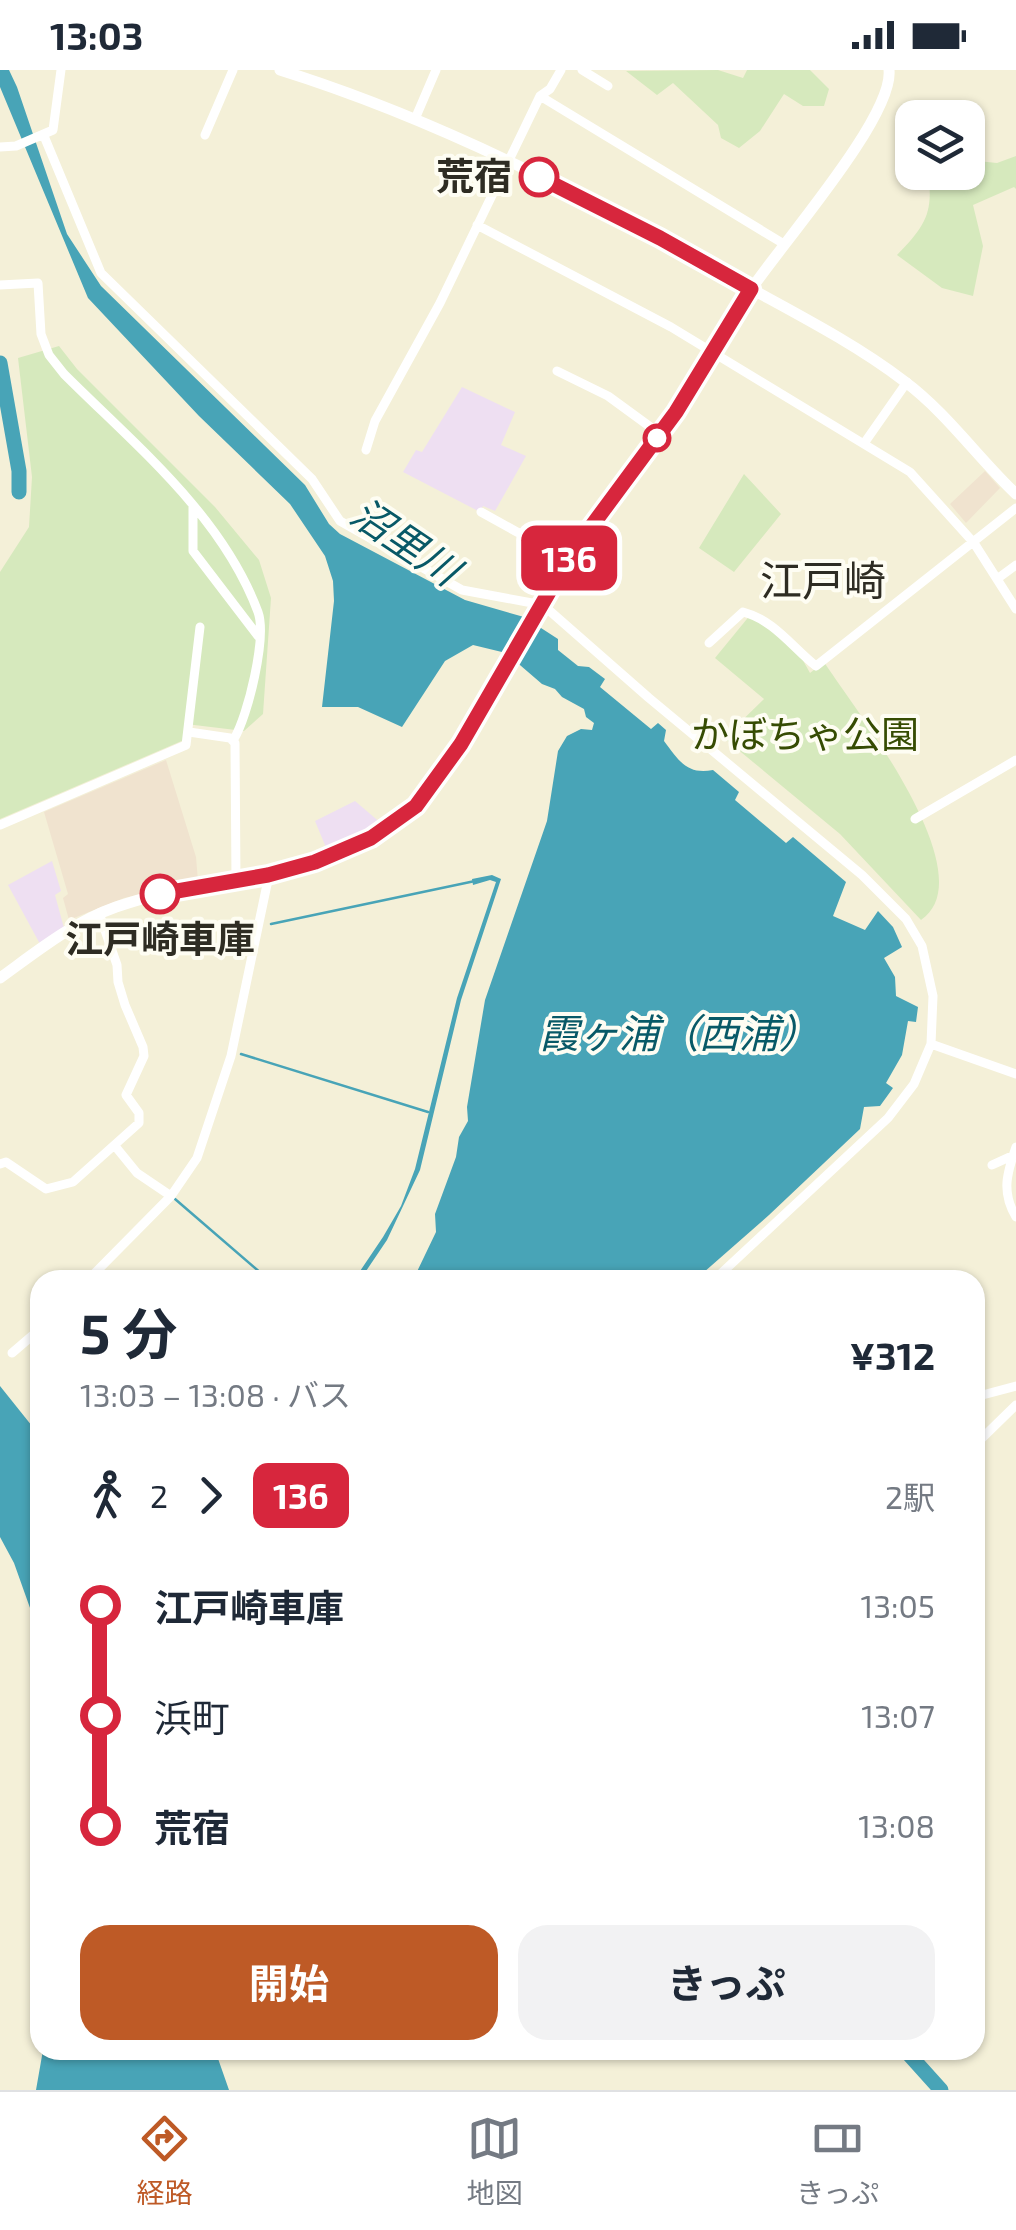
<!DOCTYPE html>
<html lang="ja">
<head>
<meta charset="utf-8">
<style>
	body { margin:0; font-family:"Exo 2","Noto Sans JP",sans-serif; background:#f2f2f3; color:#1f2937; height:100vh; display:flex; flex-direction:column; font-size:38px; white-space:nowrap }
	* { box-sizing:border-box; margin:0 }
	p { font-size:32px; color:#747a83 }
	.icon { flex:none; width:55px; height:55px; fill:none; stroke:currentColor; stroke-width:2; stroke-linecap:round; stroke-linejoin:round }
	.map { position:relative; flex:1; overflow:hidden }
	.side { position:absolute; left:30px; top:1200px; width:955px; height:790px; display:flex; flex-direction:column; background:#fff; border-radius:30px; box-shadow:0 2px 8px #0004 }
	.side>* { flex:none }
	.badge { padding:0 20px; border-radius:15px; font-size:35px; line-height:65px }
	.controls { position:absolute; left:895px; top:30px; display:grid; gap:20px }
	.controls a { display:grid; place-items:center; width:90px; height:90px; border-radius:20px; background:#fff; box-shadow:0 2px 8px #0004; font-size:50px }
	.map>.badge { position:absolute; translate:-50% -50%; box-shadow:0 0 0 5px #fff }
	.legs { display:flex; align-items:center; gap:15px; height:110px; padding:0 50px; font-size:32px }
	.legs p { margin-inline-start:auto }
	.summary { display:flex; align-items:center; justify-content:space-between; height:170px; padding:0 50px }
	h1 { font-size:55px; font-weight:700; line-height:75px }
	.primary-button { display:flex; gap:20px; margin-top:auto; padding:20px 50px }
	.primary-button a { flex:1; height:115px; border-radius:30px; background:#be5a26; color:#fff; font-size:40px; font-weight:700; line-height:115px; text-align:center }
	.primary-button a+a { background:#f2f2f3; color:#1f2937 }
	ul { padding:0 50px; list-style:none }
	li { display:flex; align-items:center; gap:35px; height:110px; font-size:38px }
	li i { display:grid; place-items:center; width:15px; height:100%; margin:0 12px; background:currentColor }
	li i::after { content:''; width:25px; height:25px; margin:-12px; border:8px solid; border-radius:50%; background:#fff }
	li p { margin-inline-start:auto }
	li:first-child i { background:linear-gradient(#0000 50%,currentColor 0) }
	li:last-child i { background:linear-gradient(currentColor 50%,#0000 0) }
	.status { display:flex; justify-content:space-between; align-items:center; height:70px; padding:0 50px; background:#fff; direction:ltr }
	.status svg { height:28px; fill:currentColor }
	.tabs { display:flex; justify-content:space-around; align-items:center; height:140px; border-top:2px solid #e0e1e3; background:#fff; font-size:28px; color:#747a83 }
	.tabs a { display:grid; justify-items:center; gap:5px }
	.tabs .current { color:#be5a26 }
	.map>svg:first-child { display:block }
</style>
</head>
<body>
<div class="status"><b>13:03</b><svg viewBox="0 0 49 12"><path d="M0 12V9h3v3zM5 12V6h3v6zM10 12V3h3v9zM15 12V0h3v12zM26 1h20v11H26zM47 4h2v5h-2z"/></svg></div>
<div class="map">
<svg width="1016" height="2020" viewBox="0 0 1016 2020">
	<rect width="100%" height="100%" fill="#f4f0d8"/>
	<!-- commercial -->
	<path fill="#eedff2" d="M462,317L515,342L501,375L526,386L495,441L483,436L480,442L403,402L416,380L422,382Z
		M355,731L382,754L364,765L327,780L315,751Z
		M52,791L61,821L55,825L64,858L40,874L8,815Z"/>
	<!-- industrial -->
	<path fill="#f0e3cf" d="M985,401L1000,418L966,453L950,434Z
		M166,690L196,787L198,811L124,828L69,850L63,828L68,824L44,742Z"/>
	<!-- green -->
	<path fill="#d6e9bd" d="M718,0L743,8L747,0H810L829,19L824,36H803L784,24L760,61L739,78L721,68L718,55L673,13L657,25L626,1Z
		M1016,86V119L1014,117L973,135L983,176L973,226L942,218L897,185C925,156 934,143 928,103L968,102V90L997,93Z
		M59,276L77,299L215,437L259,490L271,528L263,644L244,661L186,654L184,670L0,749V502L29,457L32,407L18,288Z
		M744,404L781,444L734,502L699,478Z
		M751,544L795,576L810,603L824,592C853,637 987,805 921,850L840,764L724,668L764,629L715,588Z"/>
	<!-- water -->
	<path fill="#48a4b7" d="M0,0H9L17,17L67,164L101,216L305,415L329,454L340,464L465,530L524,547L558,569V580L578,596L589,597L605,609L600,617L651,659L658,653L666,660L664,671C679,691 687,705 713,700L739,722L735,730L786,773L793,767L846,812L833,846L865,860L878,841L893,857L902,877L884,888L895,907L896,926L918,937L916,952L908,951L902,985L886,1013L893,1018L880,1036L864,1037L860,1059L769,1145L695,1210H413L436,1162L435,1144L456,1087L459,1067L468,1051L467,1037L485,930L547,751L558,681L567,666L581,659L592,660L594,653L586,647L584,639L562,627L555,619L542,614L506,583L473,575L445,591L402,657L358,637H322L334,531L333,511L325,486L290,434L199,346L88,228L0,17Z
		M492,805L501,809L461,930L420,1100L387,1170L360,1210H354L383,1167L401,1136L415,1099L457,928L496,812L490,810L473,815L472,809Z
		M0,1316L40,1366V1566L14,1493L0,1467Z
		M43,1980H215L229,2020H36Z"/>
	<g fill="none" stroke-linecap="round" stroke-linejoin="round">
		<!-- stream -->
		<path stroke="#48a4b7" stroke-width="2.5" d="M271,854L475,811
			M241,984L428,1042
			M175,1129L269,1210
			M34,1283L40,1289"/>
		<!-- river -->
		<path stroke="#48a4b7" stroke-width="15" d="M0,293L19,401V422
			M905,1980L941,2020"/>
		<!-- street -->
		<path stroke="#fff" stroke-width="9" d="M582,0L608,16
			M540,26L784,174
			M415,49L436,0
			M205,65L233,0
			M44,66L101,203L312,409L340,451L462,520L543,535L649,628L862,805L906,849L922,876L933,926L931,974L914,1014L888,1048L714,1210
			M0,77L16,76L53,60L61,0
			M477,155L671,257L910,402L974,473L1016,539
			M0,215L38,213L41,264L49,285L64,304C135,375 222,445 258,542C267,567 248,646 234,669
			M557,301L608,326L660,364
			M865,372L907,312
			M366,380L375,351L440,233L540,26L550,19L561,0
			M193,436V481L258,566
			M481,442L517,462L571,484
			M997,509L1016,495
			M709,573L743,542C774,550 792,577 816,596L1016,438
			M189,662L230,668L235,673L236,811
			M915,749L1016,690
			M0,755L186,675L200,557
			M931,974L1016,1004
			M115,1076L137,1103L171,1126
			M1016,1077C1007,1103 1001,1122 1016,1147
			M0,1094L6,1092L46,1119L73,1112L139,1053V1043L126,1025L144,986L143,977L125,935L118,912L117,895L99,843
			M992,1095L1016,1084
			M88,1210L171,1126L197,1088L231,986L269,805
			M12,1283L40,1259
			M975,1327L1016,1316
			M975,1375L1016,1335"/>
		<!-- secondary -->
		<path stroke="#fff" stroke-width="11" d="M280,0C437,49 585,126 728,206C785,238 852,271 904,311C946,342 978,388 1016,424
			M0,908C36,882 73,852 116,837C213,803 313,813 401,748C435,723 457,682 478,647C510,593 539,537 572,483C598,440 632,402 661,362C694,317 720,267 750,221C779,177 894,47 889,0"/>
	</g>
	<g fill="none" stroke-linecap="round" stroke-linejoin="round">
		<defs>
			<path id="line-1" d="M160,824L268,805L315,792L371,768L416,736L461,674L571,484L676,342L751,219L660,168L539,107"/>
		</defs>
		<!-- line-1 casing -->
		<use href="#line-1" stroke="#fff" stroke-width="22"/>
		<!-- line-1 -->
		<use href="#line-1" stroke="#d7263d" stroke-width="15"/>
	</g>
	<!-- markers -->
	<g fill="#fff" stroke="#d7263d" stroke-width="5">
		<circle cx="539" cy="107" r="18"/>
		<circle cx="657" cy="368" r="12"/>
		<circle cx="160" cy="824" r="18"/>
	</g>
	<g text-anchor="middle" stroke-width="8" stroke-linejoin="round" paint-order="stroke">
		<!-- stop labels -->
		<g font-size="38" font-weight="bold" fill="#2e2c23" stroke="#fefdf3" text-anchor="end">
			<text x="512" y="120">荒宿</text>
			<text x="160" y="883" text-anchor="middle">江戸崎車庫</text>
		</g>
		<!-- park labels -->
		<g font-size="38" fill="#364c03" stroke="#fefdf3">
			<text x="805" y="678">かぼちゃ公園</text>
		</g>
		<!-- water labels -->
		<g font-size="40" font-style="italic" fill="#085967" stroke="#fefdf3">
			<text transform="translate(405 472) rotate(34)" y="14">沼里川</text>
			<text x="679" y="978">霞ヶ浦（西浦）</text>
		</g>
		<!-- quarter labels -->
		<g font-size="42" fill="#2e2c23" stroke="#fefdf3">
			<text x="823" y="526">江戸崎</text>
		</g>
	</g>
</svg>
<div class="controls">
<a><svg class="icon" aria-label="layers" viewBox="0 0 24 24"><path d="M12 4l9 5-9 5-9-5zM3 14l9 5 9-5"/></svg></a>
</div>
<b class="badge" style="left:569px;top:488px;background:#d7263d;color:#fff">136</b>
<section class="side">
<div class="summary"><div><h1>5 分</h1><p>13:03 – 13:08 · バス</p></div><b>¥312</b></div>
<div class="legs"><svg class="icon" aria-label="walk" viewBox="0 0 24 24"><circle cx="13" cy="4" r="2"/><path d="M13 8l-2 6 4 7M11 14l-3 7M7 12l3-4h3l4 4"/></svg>2<svg class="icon" aria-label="forward" viewBox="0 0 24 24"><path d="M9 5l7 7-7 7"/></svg><b class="badge" style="background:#d7263d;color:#fff">136</b><p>2駅</p></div>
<ul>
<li><i style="color:#d7263d"></i><b>江戸崎車庫</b><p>13:05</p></li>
<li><i style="color:#d7263d"></i><span>浜町</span><p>13:07</p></li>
<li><i style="color:#d7263d"></i><b>荒宿</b><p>13:08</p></li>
</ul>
<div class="primary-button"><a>開始</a><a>きっぷ</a></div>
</section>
</div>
<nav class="tabs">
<a class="current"><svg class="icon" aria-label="directions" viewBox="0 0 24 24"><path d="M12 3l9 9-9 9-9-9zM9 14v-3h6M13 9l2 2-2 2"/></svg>経路</a>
<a><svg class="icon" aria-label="map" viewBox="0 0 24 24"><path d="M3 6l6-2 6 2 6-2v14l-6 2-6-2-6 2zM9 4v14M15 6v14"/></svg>地図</a>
<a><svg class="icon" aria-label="tickets" viewBox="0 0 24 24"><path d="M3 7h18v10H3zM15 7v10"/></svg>きっぷ</a>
</nav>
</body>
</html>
